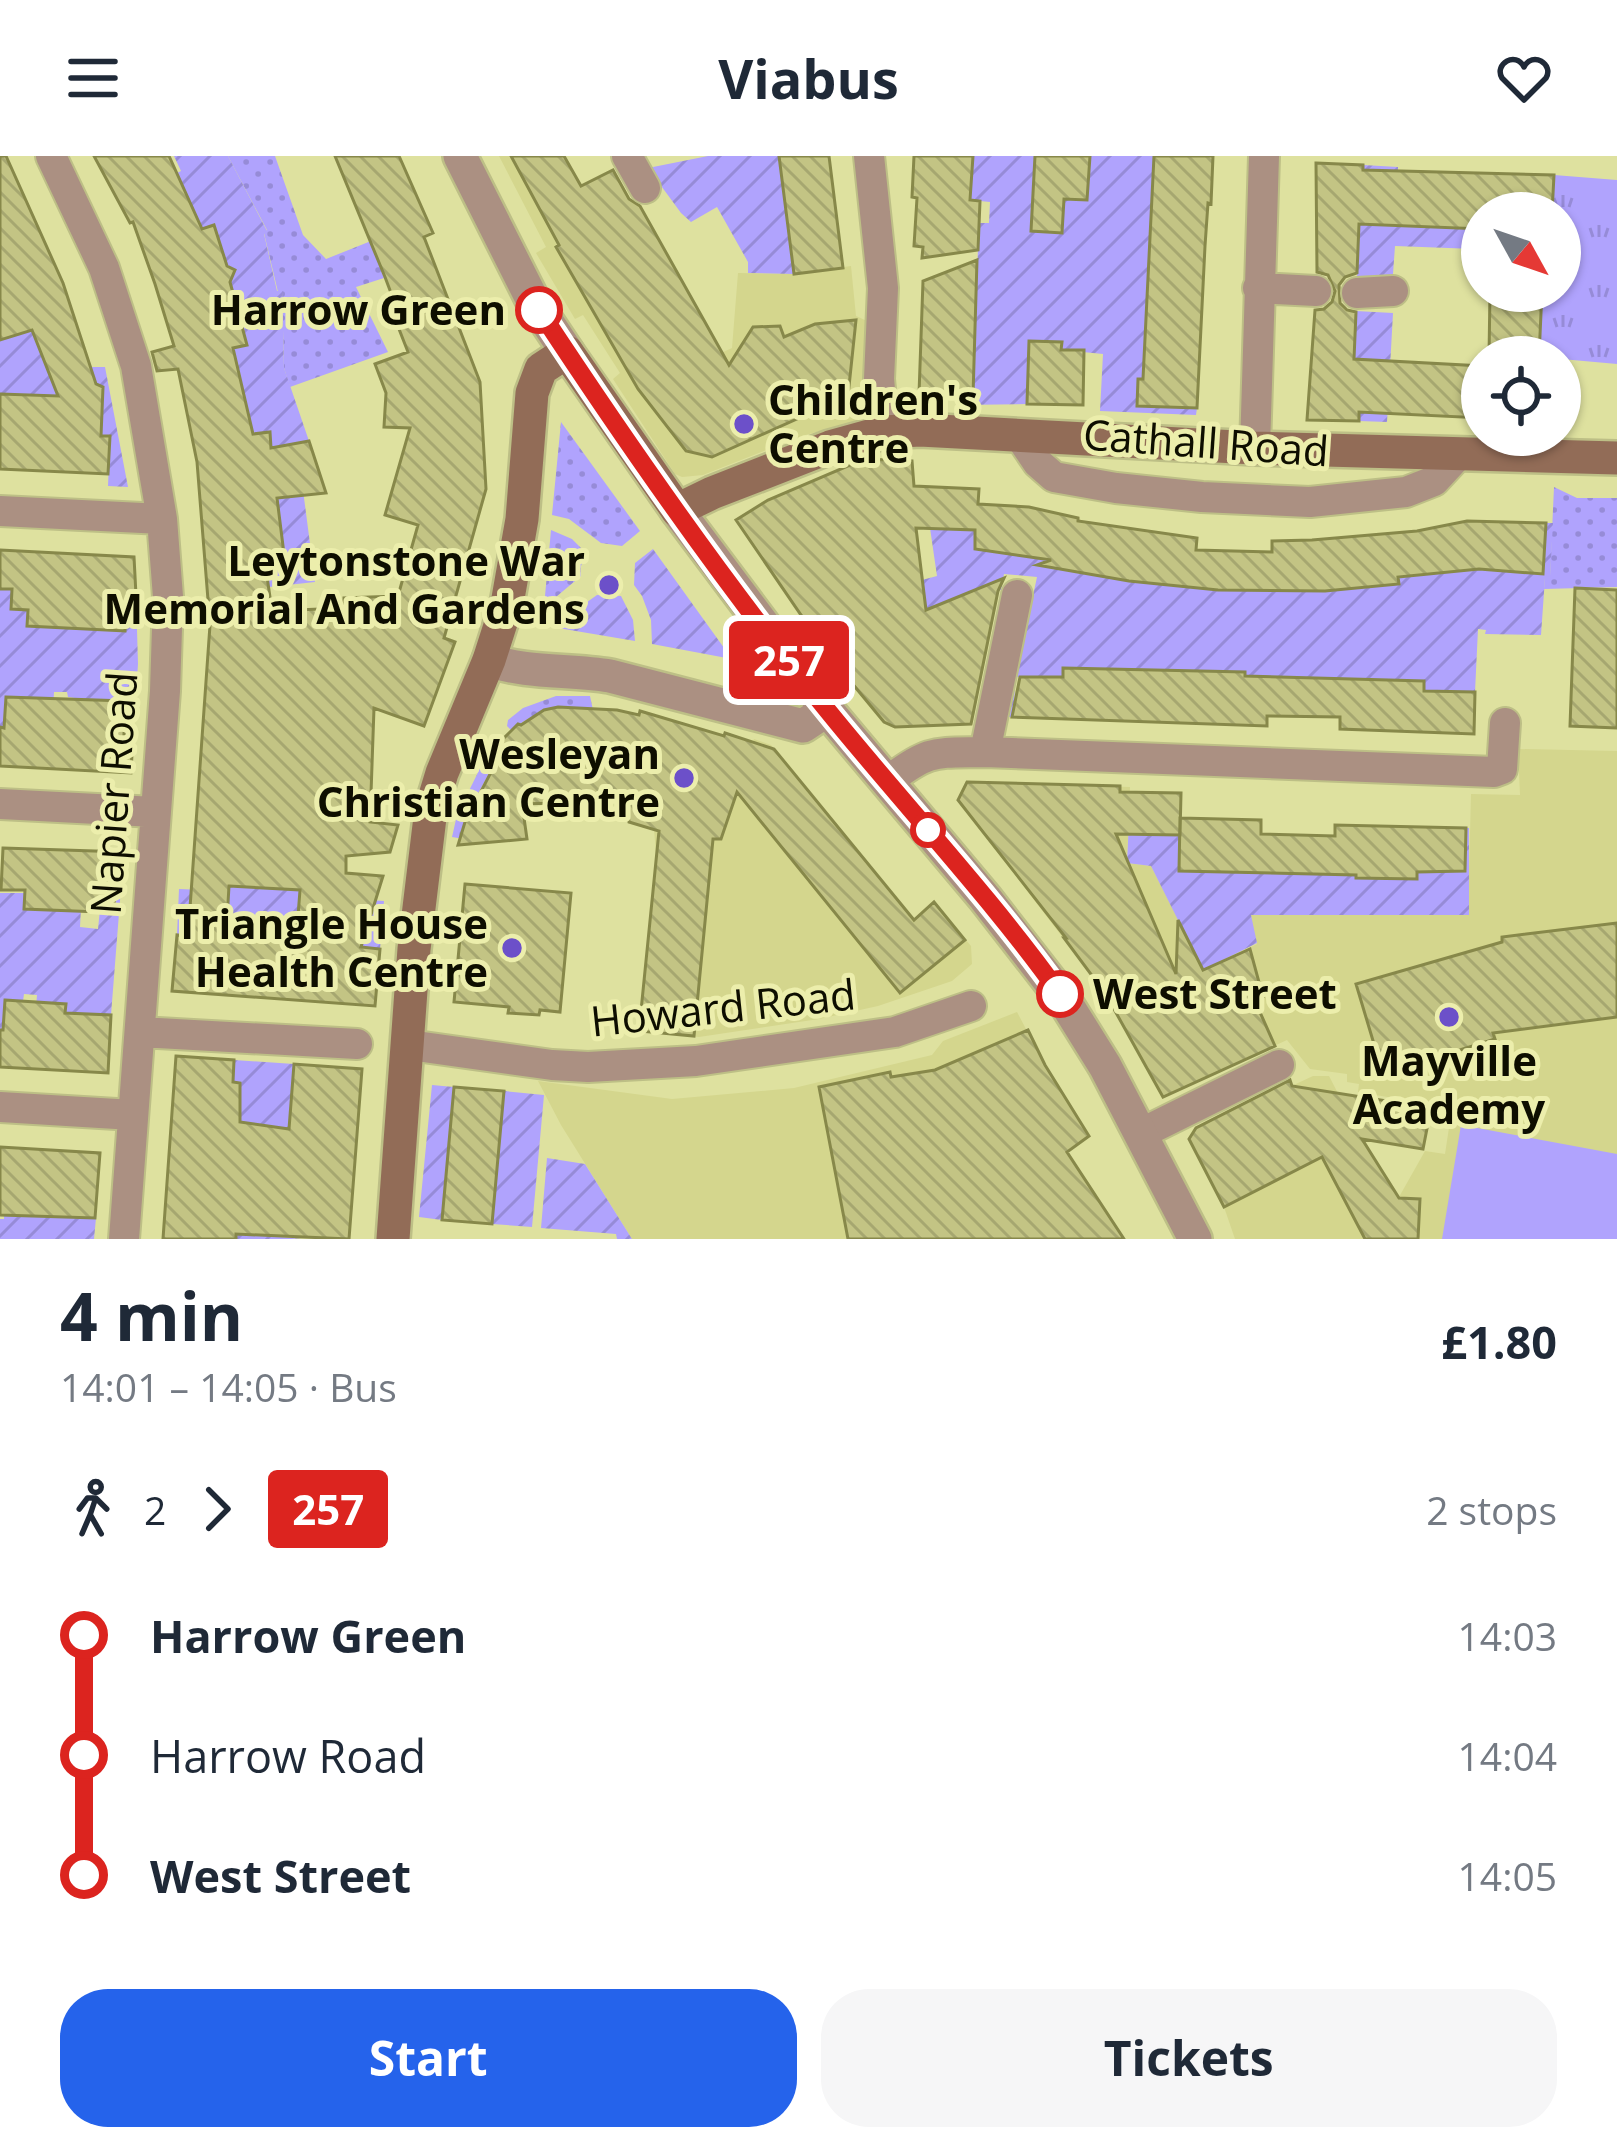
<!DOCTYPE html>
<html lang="en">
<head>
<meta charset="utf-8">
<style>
	body { margin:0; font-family:"Open Sans",sans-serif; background:#f6f6f7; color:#1f2937; height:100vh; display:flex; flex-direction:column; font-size:45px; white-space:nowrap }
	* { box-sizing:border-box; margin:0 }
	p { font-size:39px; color:#747a83 }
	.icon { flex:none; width:66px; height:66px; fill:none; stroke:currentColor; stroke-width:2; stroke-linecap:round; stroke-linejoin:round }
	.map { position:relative; height:1083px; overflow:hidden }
	.drawer { display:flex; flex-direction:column; background:#fff; flex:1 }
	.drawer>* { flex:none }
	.badge { padding:0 24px; border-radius:9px; font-size:42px; line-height:78px }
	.needle { width:78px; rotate:130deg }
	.tools { position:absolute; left:1461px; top:36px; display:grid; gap:24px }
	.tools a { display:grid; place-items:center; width:120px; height:120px; border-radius:50%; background:#fff; box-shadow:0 3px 9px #0004; font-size:60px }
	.map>.badge { position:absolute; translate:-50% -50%; box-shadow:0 0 0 6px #fff }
	.legs { display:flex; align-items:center; gap:18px; height:132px; padding:0 60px; font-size:39px }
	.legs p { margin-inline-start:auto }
	.headline { display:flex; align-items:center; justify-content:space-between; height:204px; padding:0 60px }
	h1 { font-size:66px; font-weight:700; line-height:90px }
	.action { display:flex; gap:24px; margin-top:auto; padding:24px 60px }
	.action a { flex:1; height:138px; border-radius:48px; background:#2563eb; color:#fff; font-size:48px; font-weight:700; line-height:138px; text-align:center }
	.action a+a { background:#f6f6f7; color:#1f2937 }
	ul { padding:0 60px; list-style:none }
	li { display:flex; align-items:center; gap:42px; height:120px; font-size:45px }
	li i { display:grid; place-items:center; width:18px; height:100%; margin:0 15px; background:currentColor }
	li i::after { content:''; width:30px; height:30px; margin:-15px; border:9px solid; border-radius:50%; background:#fff }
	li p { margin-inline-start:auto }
	li:first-child i { background:linear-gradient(#0000 50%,currentColor 0) }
	li:last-child i { background:linear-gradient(currentColor 50%,#0000 0) }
	header { display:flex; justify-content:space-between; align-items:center; height:156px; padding:0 60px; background:#fff; font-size:54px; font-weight:700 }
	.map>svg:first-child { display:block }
</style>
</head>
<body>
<header><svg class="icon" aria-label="menu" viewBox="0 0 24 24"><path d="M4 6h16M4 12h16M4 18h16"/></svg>Viabus<svg class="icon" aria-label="heart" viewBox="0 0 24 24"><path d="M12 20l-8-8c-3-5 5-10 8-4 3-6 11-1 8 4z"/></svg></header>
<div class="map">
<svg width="1617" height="1083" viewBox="0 0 1617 1083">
	<defs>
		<pattern id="grass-dots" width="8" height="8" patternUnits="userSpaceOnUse" patternTransform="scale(3)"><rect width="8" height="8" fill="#b0a3fd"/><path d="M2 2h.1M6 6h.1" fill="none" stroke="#968bd7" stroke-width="1.8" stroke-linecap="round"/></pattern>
		<pattern id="park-tufts" width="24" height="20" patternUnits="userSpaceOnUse" patternTransform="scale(3)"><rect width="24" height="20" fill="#b0a3fd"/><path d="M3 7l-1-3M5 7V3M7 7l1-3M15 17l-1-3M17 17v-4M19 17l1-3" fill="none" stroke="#968bd7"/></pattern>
		<pattern id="garden-furrows" width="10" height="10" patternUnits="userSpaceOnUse" patternTransform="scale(3)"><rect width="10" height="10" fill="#b0a3fd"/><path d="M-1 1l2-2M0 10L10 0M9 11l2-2" fill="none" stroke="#968bd7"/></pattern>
		<pattern id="building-back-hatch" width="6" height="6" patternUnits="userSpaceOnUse" patternTransform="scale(3)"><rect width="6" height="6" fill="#c3c484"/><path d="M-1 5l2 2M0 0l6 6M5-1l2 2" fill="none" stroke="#a6a770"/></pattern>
	</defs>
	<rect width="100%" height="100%" fill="#dee19f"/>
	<!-- built -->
	<path fill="#d4d68d" d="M499,0H564L600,66L693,210L732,192L738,117L794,118L851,110L856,160L867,165L868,179L864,260L860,264L802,280L703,319L682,321L675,318L613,223L620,217L583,159L575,163L536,97L546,91Z
		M754,583L771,589L913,764L934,746L971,790L972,808L952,825L878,850L819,863L699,881L639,875L656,698L654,673L695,685L721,683Z
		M1518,593L1617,595V1083H1235L1224,1051L1189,983L1246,951L1313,920H1329L1361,982L1399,1041L1425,995L1445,998L1452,952L1358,936L1359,928L1347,926V918L1310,913L1287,884L1163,941L1105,837L958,644L967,626L1130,631L1127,707L1151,710L1204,814L1257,788L1250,759H1468L1471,638L1520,639Z
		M1017,856L1045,909L1089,980L1067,997L1124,1083H632L561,969L538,925L672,943L794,932L932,899L943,885Z"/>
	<!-- grass -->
	<path fill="url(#grass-dots)" d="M228,0H275L303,79L326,103L371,85L384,122L356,131L388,196L290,231L284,212L282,136H278L264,77L267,74Z
		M561,266L640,375L622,390L601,387L569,363L552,359Z
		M1554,331L1577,342H1617V431L1544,433L1545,421L1550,420Z
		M551,374L572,383L586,397L581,410V420L544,451Z
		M556,540H590L593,554C552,553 546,549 511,574L507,570L508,564L523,552Z
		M499,579L504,582L499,592L501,596L476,641L464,683L452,681L457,659L495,582Z"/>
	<!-- park -->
	<path fill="url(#park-tufts)" d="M1554,19L1617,24V208L1539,201L1542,135H1560V57H1552Z"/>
	<!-- garden -->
	<path fill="url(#garden-furrows)" d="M174,0H228L267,75L264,78L277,135H282L284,212L309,285L297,288L315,426L269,431L266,414L245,403L284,397L282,384L265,386L281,291L271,292L269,276L252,278L214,197L247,188L244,173L229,176L200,151L234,140L213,69L177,81L193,52L187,40L153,29L181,15Z
		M708,0H779L794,118L748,117V106L717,51L691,66L681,57L648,12Z
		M973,0H1035L1064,43L1086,44L1090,0H1154L1143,223L1138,224L1137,249L1197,252L1196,259L1100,255L1103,198L1062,194L1061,186L1029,185L1027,248L959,249V240H973L978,92L969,67H989L990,46L970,44Z
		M1363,9L1398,11L1396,69L1476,72L1475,93L1395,90L1393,118L1386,122H1357Z
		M1356,155L1393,157L1387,266L1359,265L1361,220L1354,219Z
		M33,173L44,204L87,206L91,211H105L128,331L108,330L110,281L101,280L103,234L58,240L30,239L28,276L0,238V177Z
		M1546,367H1553L1550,421L1545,422L1541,479L1485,478L1486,474L1478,473L1475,536L1424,535L1423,525L1245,520L1244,516L1063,513V521H1015L1014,561H1006L1013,497L1022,491L1037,421L1004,418L1001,434L971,436L931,452L943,491L893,459L926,446L922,424L937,420L930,372L975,374L1067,406L1089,419L1169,430L1337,434L1398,428V421L1477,413L1543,417Z
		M653,393L732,503L652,488L651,464L642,440L634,429L635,407Z
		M0,433L12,434L11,453L28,454V470L46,472L71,466V473L125,475L127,439H136L138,508L133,579L124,578L125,545H113L112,549L81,576L82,543L68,541L67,536H54L52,574L0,571Z
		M597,439L621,440L633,464L635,485L552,471Z
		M293,470L301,740L384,745L380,793L297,786L298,763L262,760L259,785L177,779L179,733L228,735L229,730L260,731Z
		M1130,642L1134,678L1180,679V715L1356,719L1357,722L1417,724V716L1465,715L1466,672H1469V759H1251L1257,787L1203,814L1151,710L1127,707Z
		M115,732H121L111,859L95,858L77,877V857L65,856V848L34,875L37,839L24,838L23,845L5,844L3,874H0V737H25V754L81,752L80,771L98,773L100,753L113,754Z
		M234,904L294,908L281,1081L302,1083H236L240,954L213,952L233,926Z
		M432,929L454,931L442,1064L419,1061Z
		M504,935L544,939L532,1071L492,1068Z
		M547,1002L585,1008L632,1083H617L616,1078L541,1072Z
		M69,1033L81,1060L96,1062L94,1083H0V1063H4V1055L67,1062Z"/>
	<!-- pitch -->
	<path fill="#b0a3fd" d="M1461,969L1617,998V1083H1442Z"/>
	<!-- building -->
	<path fill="url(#building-back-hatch)" stroke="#87884a" stroke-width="3" fill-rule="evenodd" d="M0,0H6L63,127L96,228L103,231L101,280H110L108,318L0,313V238L58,240L32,174L0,184Z
		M94,0H169L202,73L214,69L227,110L235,114L230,126L247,189L233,192L253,278L270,276L271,292L309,285L326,337L277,342L284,398L264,400L272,455L344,452V442L398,440L418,369L385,359L410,272L384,271L386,237L375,208L408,196L392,155L397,153L385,121L335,0H399L433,77L424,81L480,226L486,333L444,482L455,486L424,570L374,552L370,666L398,669L390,696L346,700V717L383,720L361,791L380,793L375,850L172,835L177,779L188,780L210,469L197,306L178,213L157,215L152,196L174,190L155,128L133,66L130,67ZM229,730L300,734L296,786L226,781Z
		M511,0H564L581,30L613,14L629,43L640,50L729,209L753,171L780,170L784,181L815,168L856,164L848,240L712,301L686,295L638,233L556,91L559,89Z
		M779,0H829L843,112L794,118Z
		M914,0H973L970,44L980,45L978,94L922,102L923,91L914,90L917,42L912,41Z
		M1035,0H1090L1087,44L1064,43L1062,77L1031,75Z
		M1154,0H1213L1211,48L1208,47L1205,90L1197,252L1137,250L1138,223H1143Z
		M1316,7L1363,9V14L1554,19L1552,57H1482V73L1359,68L1357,117L1345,121L1339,129L1340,147L1347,154L1356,156L1354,203L1482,210V262L1359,256V265L1307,264L1315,154L1324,153L1332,146L1335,135L1328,119L1317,116Z
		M977,104L973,240L919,238L923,125Z
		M1490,135H1542L1539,201H1489Z
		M1029,185L1062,186L1061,194H1084L1083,249L1027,248Z
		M864,303L912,305L914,330L979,333L978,348L1029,351L1078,362V365L1197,382L1196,394L1272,396V385L1312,384L1417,375L1467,365L1546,367L1543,418L1479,413L1398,421L1399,428L1325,435L1218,434L1129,425L1037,409L1051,404L975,393V374L916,372L926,454L1004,422L998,435L971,568L895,571L884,566L827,497L736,364L768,344Z
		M0,394L134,401L136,439H127L125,475L27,470L28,454L11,453L12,433H0Z
		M1575,432L1617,434V572L1570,570Z
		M1063,512L1245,516V520L1424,525V535L1475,536L1474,578L1340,573V561L1267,560V570L1012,561L1020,521H1063Z
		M6,541L125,545L124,578L133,579L131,617L0,610V571L4,572Z
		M558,551L617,554L639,559L640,555L724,580L725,577L774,593L914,764L934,746L965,784L900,837L737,636L721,683H713L694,880L639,875L659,675L629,666L626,645L522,648L527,683L458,689L465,666L500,599L499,592L504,582L518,568L521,569L544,554Z
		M967,626L1120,630V636L1181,637L1180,679L1116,678L1176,818L1178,764L1203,814L1250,793L1263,841L1255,845L1275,890L1163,941L1105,837L1064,782H1066L958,644Z
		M1180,662L1261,664V678L1335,680V669L1466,672L1465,715L1417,716V723L1356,722V719L1179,715Z
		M3,692L124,696L121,732H115L114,754L100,753L99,756L24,753L25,734H1Z
		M465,728L571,737L560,856L540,854L539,859L508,857L509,851L454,846Z
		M1617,767V861L1493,877L1495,883L1383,918L1356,828L1502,786V781Z
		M5,844L66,848L65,857L111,859L108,917L0,911V874H3Z
		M1028,874L1045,909L1089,980L1067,996L1124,1083H848L819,931L890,916L891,921L935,914Z
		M176,900L234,904L233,926L240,927V966L289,973L294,908L362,913L349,1083L236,1078V1083H163Z
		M1290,924L1292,930L1431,952L1423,993L1362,983L1399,1042L1420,1043L1418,1083H1365L1322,1001L1224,1051L1189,983L1196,972Z
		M454,931L504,935L492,1068L442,1064Z
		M0,991L100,997L95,1062L0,1059Z"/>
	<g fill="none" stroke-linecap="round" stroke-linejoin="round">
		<defs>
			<path id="minor" d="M51,0L104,112L136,210L162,363L168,441L165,535L124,1083
				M627,0L645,32
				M869,0L883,132L879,223L884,276
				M1258,132L1316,135
				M1357,137L1393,135
				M1021,282L1038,307L1054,321L1116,332L1202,341L1310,346L1406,336L1434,325L1460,297
				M1255,292L1264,0
				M0,355L162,363
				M985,596L1017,439
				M888,625C930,593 934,597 985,596L1494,616L1502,613L1505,567
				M0,648L155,656
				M140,876L357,888
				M409,889L552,909L588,911L696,905L895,876L971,850
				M0,951L133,959
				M1142,977L1279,909"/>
			<path id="tertiary" d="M460,0L533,145L567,196
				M677,354L827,554L985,742L1062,841L1105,910L1195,1083
				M489,504C527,518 570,513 610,520L803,570L827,554"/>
			<path id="secondary" d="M393,1083L414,793L431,653L442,617L489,504L507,448L522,363L532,237L541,213L567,196L677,354L712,337L830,291L884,276L920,274L1255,292L1617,302"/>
		</defs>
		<!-- minor casing -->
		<use href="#minor" stroke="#bdbf86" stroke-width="34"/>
		<!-- tertiary casing -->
		<use href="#tertiary" stroke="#bdbf86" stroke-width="38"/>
		<!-- secondary casing -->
		<use href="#secondary" stroke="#bdbf86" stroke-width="38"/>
		<!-- minor -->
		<use href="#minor" stroke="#ab9082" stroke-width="30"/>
		<!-- tertiary -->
		<use href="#tertiary" stroke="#ab9082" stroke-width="33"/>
		<!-- secondary -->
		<use href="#secondary" stroke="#926c57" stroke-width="33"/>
	</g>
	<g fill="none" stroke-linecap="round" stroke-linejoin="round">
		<defs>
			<path id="line-1" d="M539,154C629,291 724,428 828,555C905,650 989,739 1060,838"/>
		</defs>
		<!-- line-1 casing -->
		<use href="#line-1" stroke="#fff" stroke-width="27"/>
		<!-- line-1 -->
		<use href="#line-1" stroke="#dc241f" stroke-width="18"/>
	</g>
	<!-- markers -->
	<g fill="#fff" stroke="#dc241f" stroke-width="6">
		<circle cx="539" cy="154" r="21"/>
		<circle cx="928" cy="674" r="15"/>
		<circle cx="1060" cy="838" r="21"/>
	</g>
	<g fill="#6c50c9" stroke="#eceeac" stroke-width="4.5">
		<circle cx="744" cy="268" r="12"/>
		<circle cx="609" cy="429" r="12"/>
		<circle cx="684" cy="622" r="12"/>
		<circle cx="512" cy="792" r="12"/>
		<circle cx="1449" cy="861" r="12"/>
	</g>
	<g text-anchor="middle" stroke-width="10" stroke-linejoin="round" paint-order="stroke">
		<!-- stop labels -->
		<g font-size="42" font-weight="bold" fill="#0e0e00" stroke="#eceeac" text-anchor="end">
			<text x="506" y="169">Harrow Green</text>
			<text x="1093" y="853" text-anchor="start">West Street</text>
		</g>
		<!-- poi labels -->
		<g font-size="42" font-weight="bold" fill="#0e0e00" stroke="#eceeac" text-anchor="end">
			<text x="768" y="259" text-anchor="start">Children's<tspan x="768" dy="48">Centre</tspan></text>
			<text x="585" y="420">Leytonstone War<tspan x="585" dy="48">Memorial And Gardens</tspan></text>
			<text x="660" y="613">Wesleyan<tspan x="660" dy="48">Christian Centre</tspan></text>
			<text x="488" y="783">Triangle House<tspan x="488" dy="48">Health Centre</tspan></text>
			<text x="1449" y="920" text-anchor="middle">Mayville<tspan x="1449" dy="48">Academy</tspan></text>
		</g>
		<!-- street labels -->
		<g font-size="42" fill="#0e0e00" stroke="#eceeac">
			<text transform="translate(1206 287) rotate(4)" y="15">Cathall Road</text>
			<text transform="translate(114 637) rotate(-86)" y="15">Napier Road</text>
			<text transform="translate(723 852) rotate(-6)" y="15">Howard Road</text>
		</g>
	</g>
</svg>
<div class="tools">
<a><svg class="needle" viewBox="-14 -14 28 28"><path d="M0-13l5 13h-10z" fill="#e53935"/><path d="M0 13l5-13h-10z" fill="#747a83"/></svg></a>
<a><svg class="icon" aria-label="locate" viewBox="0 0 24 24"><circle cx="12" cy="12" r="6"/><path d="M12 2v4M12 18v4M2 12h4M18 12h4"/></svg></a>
</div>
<b class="badge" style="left:789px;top:504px;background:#dc241f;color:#fff">257</b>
</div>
<section class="drawer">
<div class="headline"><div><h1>4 min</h1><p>14:01 – 14:05 · Bus</p></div><b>£1.80</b></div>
<div class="legs"><svg class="icon" aria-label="walk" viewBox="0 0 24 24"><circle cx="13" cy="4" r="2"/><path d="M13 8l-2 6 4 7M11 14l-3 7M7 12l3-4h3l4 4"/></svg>2<svg class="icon" aria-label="forward" viewBox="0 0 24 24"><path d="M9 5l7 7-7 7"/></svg><b class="badge" style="background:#dc241f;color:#fff">257</b><p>2 stops</p></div>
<ul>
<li><i style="color:#dc241f"></i><b>Harrow Green</b><p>14:03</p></li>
<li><i style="color:#dc241f"></i><span>Harrow Road</span><p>14:04</p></li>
<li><i style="color:#dc241f"></i><b>West Street</b><p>14:05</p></li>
</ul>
<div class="action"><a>Start</a><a>Tickets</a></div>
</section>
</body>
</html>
